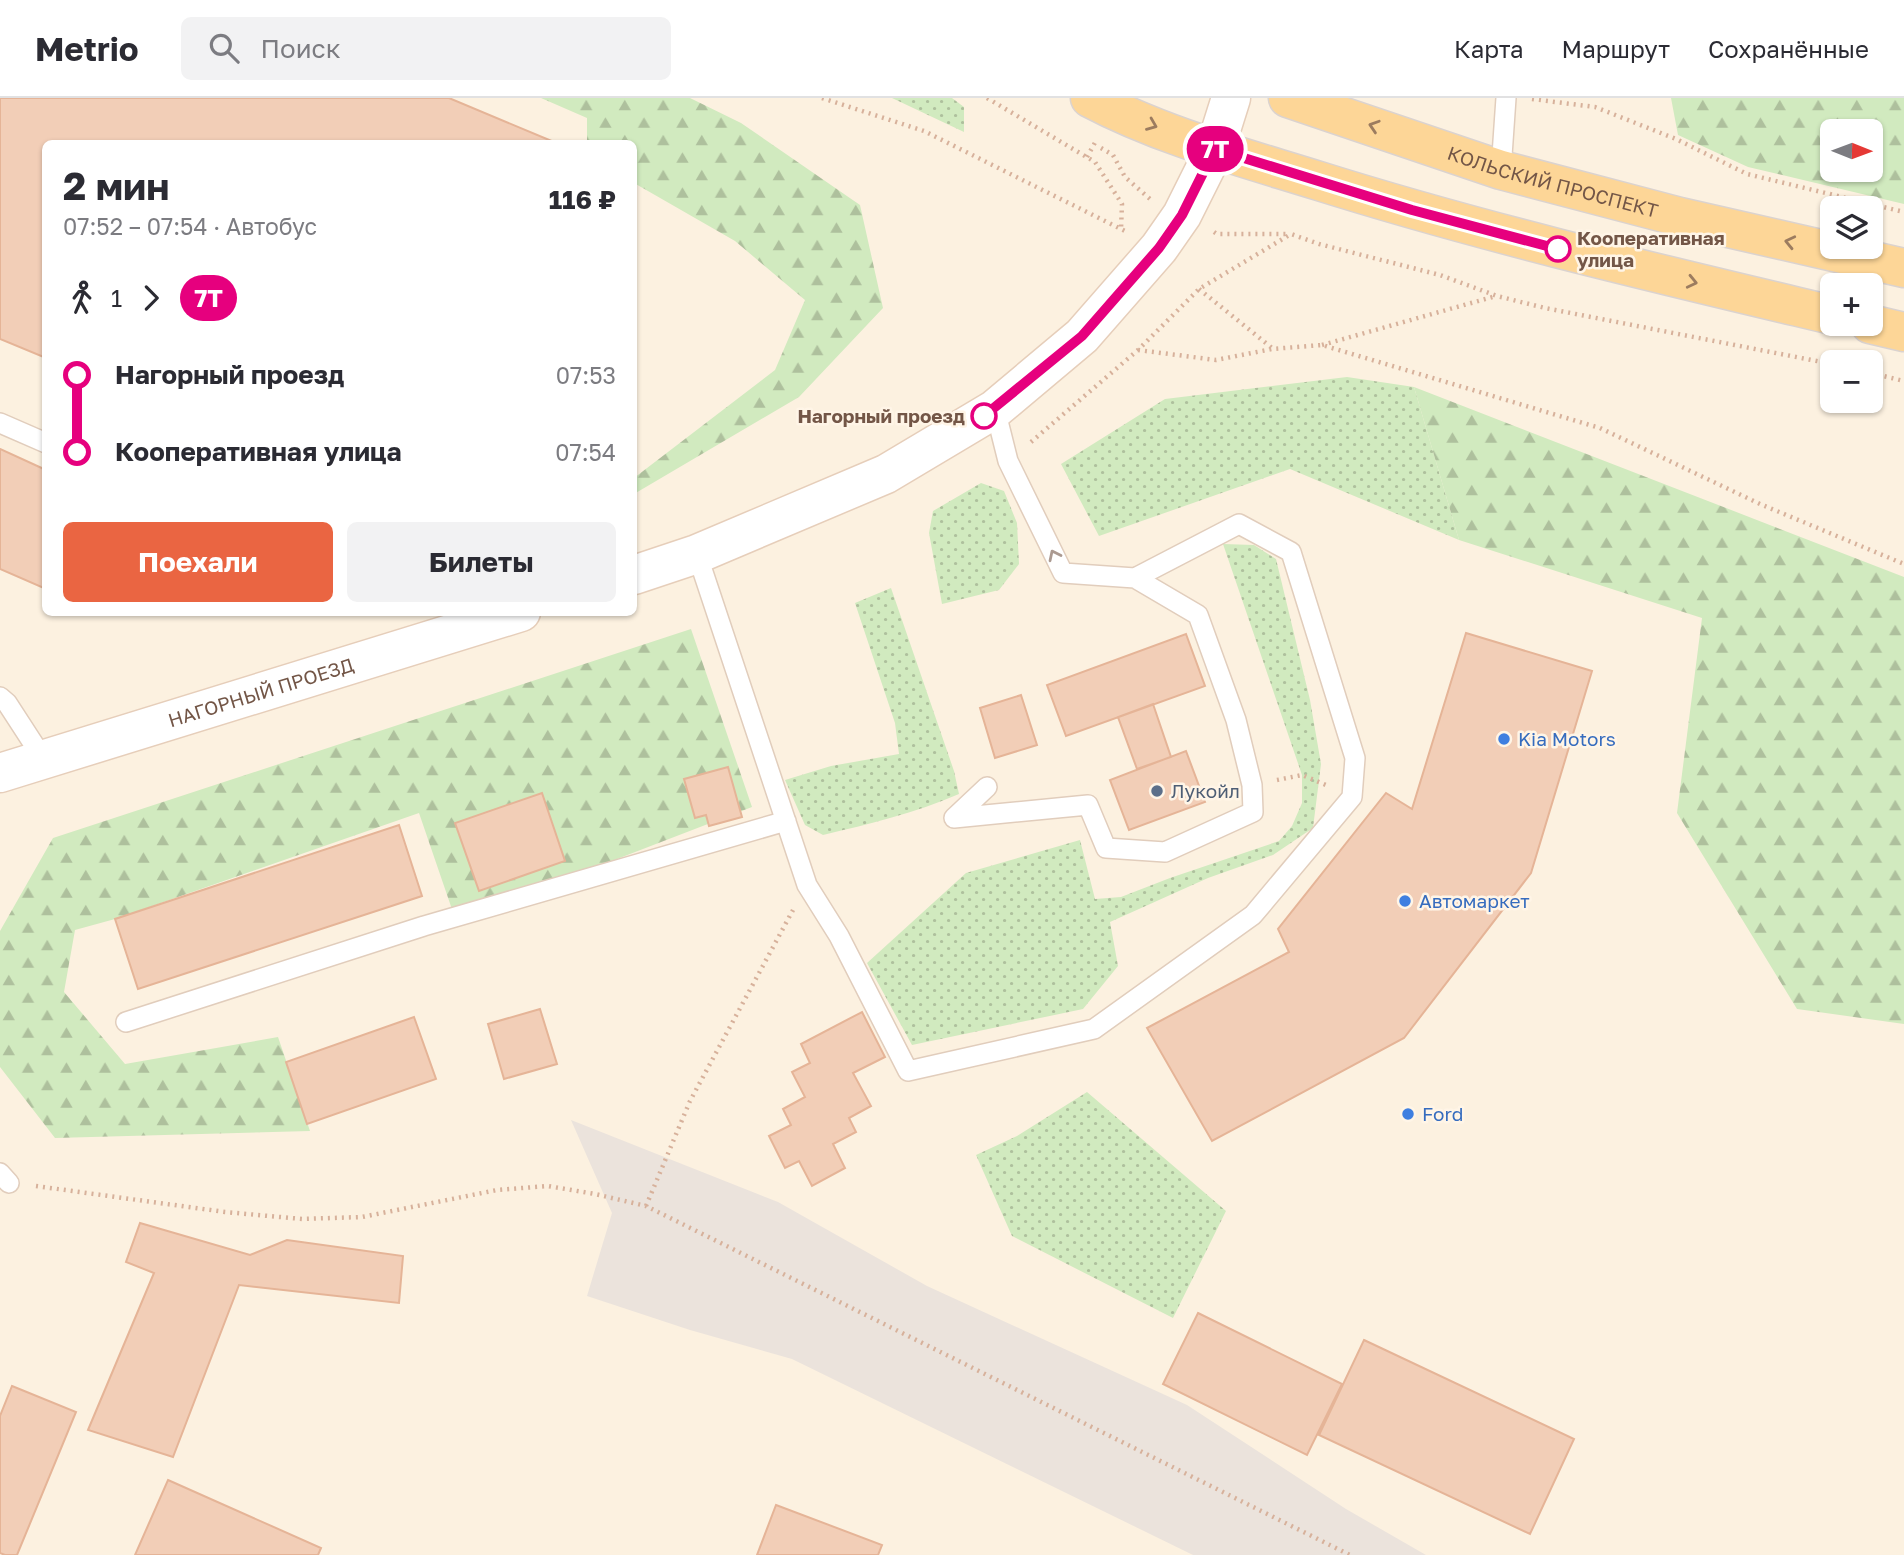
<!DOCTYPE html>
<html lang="ru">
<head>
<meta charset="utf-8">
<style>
	body { margin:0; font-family:"Golos Text",sans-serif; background:#f2f2f3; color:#2b2b33; height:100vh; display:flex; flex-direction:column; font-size:26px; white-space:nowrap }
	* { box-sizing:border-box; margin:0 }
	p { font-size:23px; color:#7c7c81 }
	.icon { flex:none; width:38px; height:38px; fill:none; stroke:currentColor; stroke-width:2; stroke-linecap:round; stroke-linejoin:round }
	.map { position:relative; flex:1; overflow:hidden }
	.panel { position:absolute; left:42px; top:42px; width:595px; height:476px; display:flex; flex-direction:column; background:#fff; border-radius:10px; box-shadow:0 2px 5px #0004 }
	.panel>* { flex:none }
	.badge { padding:0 14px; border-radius:23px; font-size:24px; line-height:46px }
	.needle { width:46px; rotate:91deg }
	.buttons { position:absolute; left:1820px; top:21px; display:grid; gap:14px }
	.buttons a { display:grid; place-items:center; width:63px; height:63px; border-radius:10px; background:#fff; box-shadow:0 2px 5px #0004; font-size:35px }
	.map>.badge { position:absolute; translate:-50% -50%; box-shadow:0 0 0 4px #fff }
	.legs { display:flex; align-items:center; gap:10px; height:77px; padding:0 21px; font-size:23px }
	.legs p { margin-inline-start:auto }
	.headline { display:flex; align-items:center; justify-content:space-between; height:119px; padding:0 21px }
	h1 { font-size:38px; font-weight:700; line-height:52px }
	.action { display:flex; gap:14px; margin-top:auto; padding:14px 21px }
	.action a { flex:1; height:80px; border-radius:10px; background:#ea6542; color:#fff; font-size:28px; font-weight:700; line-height:80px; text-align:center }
	.action a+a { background:#f2f2f3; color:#2b2b33 }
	ul { padding:0 21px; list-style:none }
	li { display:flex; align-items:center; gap:24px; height:77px; font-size:26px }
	li i { display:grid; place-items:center; width:10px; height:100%; margin:0 9px; background:currentColor }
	li i::after { content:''; width:18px; height:18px; margin:-9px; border:5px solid; border-radius:50%; background:#fff }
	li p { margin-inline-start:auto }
	li:first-child i { background:linear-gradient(#0000 50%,currentColor 0) }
	li:last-child i { background:linear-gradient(currentColor 50%,#0000 0) }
	header { display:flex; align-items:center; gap:42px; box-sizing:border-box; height:98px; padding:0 35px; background:#fff; border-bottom:2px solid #e1e1e2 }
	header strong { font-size:33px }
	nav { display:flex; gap:38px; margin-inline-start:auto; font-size:24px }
	.search { width:490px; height:63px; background:#f2f2f3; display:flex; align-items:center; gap:18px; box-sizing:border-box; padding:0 24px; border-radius:10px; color:#7c7c81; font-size:26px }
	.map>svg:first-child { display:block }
</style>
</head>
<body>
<header>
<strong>Metrio</strong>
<div class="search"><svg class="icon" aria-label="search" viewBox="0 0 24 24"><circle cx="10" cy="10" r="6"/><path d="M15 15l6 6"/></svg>Поиск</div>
<nav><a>Карта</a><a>Маршрут</a><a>Сохранённые</a></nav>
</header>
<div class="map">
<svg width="1904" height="1457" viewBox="0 0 1904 1457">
	<defs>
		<pattern id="grass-dots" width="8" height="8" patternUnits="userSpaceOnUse" patternTransform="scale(1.75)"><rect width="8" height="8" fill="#d1eabf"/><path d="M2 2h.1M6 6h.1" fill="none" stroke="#aec09d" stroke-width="1.8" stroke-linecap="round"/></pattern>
		<pattern id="forest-firs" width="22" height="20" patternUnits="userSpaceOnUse" patternTransform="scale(1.75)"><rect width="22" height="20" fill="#d1eabf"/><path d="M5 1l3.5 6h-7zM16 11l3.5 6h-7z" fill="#aec09d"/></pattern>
	</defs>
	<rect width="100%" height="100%" fill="#fcf1e0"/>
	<!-- industrial -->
	<path fill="#ebe3dc" d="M571,1022L778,1104L927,1188L1187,1307L1346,1411L1426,1457H1193L792,1261L690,1232L587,1198L612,1115Z"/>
	<!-- grass -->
	<path fill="url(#grass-dots)" d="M892,0H952L964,9V34Z
		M1347,279L1414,289L1459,442L1290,371L1099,438L1061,366L1165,301Z
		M981,385L1004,393L1017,425L1019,466L999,492L942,506L929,435L933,413Z
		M1223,446L1254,447L1276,461L1310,602L1321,666L1313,730L1273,757L1208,780L1110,824L1118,868L1083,911L912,947L867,865L966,775L1080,742L1095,801L1121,799L1170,780L1279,743L1292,728L1302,705V677Z
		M891,490L954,673L959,696C915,715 869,726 823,737L805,727L785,682L831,668L899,656L895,625L855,505Z
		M1087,994L1226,1113L1173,1220L1012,1138L976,1057L1017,1038Z"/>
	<!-- forest -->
	<path fill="url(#forest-firs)" fill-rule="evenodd" d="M541,0H690L741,25L860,107L883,210L799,299L634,396V380L775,272L805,202L735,143L634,85V46L587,45V20Z
		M1671,0H1904V106L1748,69L1678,37ZM1832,33H1871V72H1832Z
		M1414,289L1904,479V926L1797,911L1677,715L1702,520L1459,442Z
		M691,531L752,709L456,823L419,715L115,821L75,832L64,894L125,966L278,939L310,1033L55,1040L0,969V833L53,740Z"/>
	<!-- building -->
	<path fill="#f2ceb7" stroke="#e5b497" stroke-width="2" d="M0,0H449L554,44L46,46V260L0,241Z
		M0,351L46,372V491L0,471Z
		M1466,535L1592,573L1531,775L1404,940L1212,1043L1147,930L1289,854L1278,831L1386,695L1412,711Z
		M1186,536L1205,588L1066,638L1047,587Z
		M1021,597L1037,647L995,660L980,610Z
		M1153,606L1171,659L1137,671L1118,619Z
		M1186,653L1205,704L1129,732L1110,682Z
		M728,669L742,719L709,728L706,717L695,720L684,681Z
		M542,695L565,763L479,793L455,725Z
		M399,727L422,798L138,891L115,821Z
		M540,911L557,966L504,981L488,926Z
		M862,914L885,959L853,975L871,1008L849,1020L856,1034L833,1046L845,1070L812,1088L799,1063L785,1070L769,1038L791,1027L783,1011L805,999L792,974L810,965L801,946Z
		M414,919L436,981L307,1026L286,964Z
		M140,1125L250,1157L287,1142L403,1158L399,1205L239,1187L173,1359L88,1332L154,1175L126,1164Z
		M1198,1215L1342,1286L1307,1357L1163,1286Z
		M1364,1242L1574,1341L1530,1436L1319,1337Z
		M12,1288L76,1314L17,1457H5L0,1455V1318Z
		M168,1382L321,1450L318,1457H135Z
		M776,1407L882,1447L878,1457H757Z"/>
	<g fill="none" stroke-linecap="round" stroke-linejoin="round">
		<defs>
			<path id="service" d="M1501,72L1506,0
				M0,325L46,345
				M697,456L807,787L839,838L908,973L1094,931L1253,817L1352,699L1355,660L1291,454L1239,426L1135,480
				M0,599L7,605L44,662
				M987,689L954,720L1088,707L1106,750L1165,754L1253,714L1252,687L1236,622L1198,517L1135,480L1063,475L1008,363L995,311
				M126,924L424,828L786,723
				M0,1075L9,1085"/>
			<g id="secondary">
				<path d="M634,477L697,456L886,376L995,311L1082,238L1159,150L1182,117L1215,51L1231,0"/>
				<path id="s1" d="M0,675L521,514"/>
			</g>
			<g id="primary">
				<path d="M1090,0C1162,38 1242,59 1319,83C1488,136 1660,176 1832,217"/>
				<path id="s2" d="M1288,0L1501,72L1680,119L1904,170"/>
				<path d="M1870,226L1904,234"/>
			</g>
		</defs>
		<!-- service casing -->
		<use href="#service" stroke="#e1cdbc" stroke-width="22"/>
		<!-- secondary casing -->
		<use href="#secondary" stroke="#e6ceba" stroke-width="41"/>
		<!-- primary casing -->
		<use href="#primary" stroke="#dbd3cf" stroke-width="41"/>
		<!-- path -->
		<path stroke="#d7b19b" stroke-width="4.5" stroke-dasharray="2 5" stroke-linecap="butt" d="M822,0L924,33L1125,133
			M987,0L1095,64L1122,106L1121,131
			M1532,1L1595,9L1676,41L1747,76L1904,114
			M1101,50L1113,57L1125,79L1150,101
			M1087,59L1097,41
			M1214,134L1217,136H1288
			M1199,191L1272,250
			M1322,247L1496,198
			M1138,252L1216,262L1272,251L1322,247L1600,330L1760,406L1904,466
			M1871,275L1904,283
			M1031,344L1138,252L1199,191L1291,136L1319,146L1440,177L1497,198L1545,210L1832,266
			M1277,682L1302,677L1326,687
			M36,1088L225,1114L302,1121L362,1119L497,1092L548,1088L595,1096L646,1108L1350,1457
			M646,1108L690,1003L793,812"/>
		<!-- service -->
		<use href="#service" stroke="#fff" stroke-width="19"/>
		<!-- secondary -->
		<use href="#secondary" stroke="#fff" stroke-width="38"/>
		<!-- primary -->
		<use href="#primary" stroke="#fdd697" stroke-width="38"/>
	</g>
	<!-- one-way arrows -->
	<defs><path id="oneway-chevron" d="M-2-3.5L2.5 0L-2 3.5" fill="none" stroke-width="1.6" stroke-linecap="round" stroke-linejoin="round" transform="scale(1.75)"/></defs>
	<g stroke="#9c7c5f">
		<use href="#oneway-chevron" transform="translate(1152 27) rotate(22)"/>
		<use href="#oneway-chevron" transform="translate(1374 28) rotate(-162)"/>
		<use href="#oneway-chevron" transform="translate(1790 144) rotate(-167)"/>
		<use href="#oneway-chevron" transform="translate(1692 184) rotate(13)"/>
	</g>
	<use stroke="#ab9a91" href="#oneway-chevron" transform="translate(1054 457) rotate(-116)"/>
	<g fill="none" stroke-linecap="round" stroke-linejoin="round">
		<defs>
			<path id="line-1" d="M984,318L1082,238L1159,150L1182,117L1215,51L1412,112L1558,151"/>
		</defs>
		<!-- line-1 casing -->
		<use href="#line-1" stroke="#fff" stroke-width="16"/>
		<!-- line-1 -->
		<use href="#line-1" stroke="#e6007e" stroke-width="10"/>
	</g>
	<!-- markers -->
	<g fill="#fff" stroke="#e6007e" stroke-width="3.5">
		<circle cx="1558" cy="151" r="12"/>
		<circle cx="984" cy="318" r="12"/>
	</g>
	<g fill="#3f7fe0" stroke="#fff5e7" stroke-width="2.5">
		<circle cx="1504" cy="641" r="7"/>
		<circle cx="1405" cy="803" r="7"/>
		<circle cx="1408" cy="1016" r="7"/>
	</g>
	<circle fill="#5c6f8a" stroke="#fff5e7" stroke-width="2.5" cx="1157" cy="693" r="7"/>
	<g text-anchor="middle" stroke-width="5" stroke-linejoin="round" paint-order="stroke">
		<!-- street labels -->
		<g font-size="19" fill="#735647" stroke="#fff5e7">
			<text dy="7" stroke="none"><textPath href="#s2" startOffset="278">КОЛЬСКИЙ ПРОСПЕКТ</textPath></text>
			<text dy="7" stroke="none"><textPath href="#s1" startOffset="273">НАГОРНЫЙ ПРОЕЗД</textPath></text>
		</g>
		<!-- stop labels -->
		<g font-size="19" font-weight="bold" fill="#735647" stroke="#fff5e7" text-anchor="start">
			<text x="1577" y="147">Кооперативная<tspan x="1577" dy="22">улица</tspan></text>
			<text x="965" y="325" text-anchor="end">Нагорный проезд</text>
		</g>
		<!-- shop labels -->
		<g font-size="19" fill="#366cbe" stroke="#fff5e7" text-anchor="start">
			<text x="1518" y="648">Kia Motors</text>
			<text x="1419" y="810">Автомаркет</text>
			<text x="1422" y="1023">Ford</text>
		</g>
		<!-- service labels -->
		<g font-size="19" fill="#4e5e75" stroke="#fff5e7" text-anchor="start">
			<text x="1171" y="700">Лукойл</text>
		</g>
	</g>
</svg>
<div class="buttons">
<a><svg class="needle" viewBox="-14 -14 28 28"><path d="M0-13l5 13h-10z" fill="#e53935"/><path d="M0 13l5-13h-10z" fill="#7c7c81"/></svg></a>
<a><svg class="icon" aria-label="layers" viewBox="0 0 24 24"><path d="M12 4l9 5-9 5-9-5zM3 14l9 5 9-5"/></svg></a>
<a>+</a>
<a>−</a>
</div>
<b class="badge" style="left:1215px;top:51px;background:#e6007e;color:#fff">7Т</b>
<section class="panel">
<div class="headline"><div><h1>2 мин</h1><p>07:52 – 07:54 · Автобус</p></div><b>116 ₽</b></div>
<div class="legs"><svg class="icon" aria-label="walk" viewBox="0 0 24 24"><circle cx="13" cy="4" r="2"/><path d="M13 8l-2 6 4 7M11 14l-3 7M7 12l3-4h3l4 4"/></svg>1<svg class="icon" aria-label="forward" viewBox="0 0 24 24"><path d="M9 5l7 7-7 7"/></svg><b class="badge" style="background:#e6007e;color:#fff">7Т</b></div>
<ul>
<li><i style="color:#e6007e"></i><b>Нагорный проезд</b><p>07:53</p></li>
<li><i style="color:#e6007e"></i><b>Кооперативная улица</b><p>07:54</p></li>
</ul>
<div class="action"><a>Поехали</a><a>Билеты</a></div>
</section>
</div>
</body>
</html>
